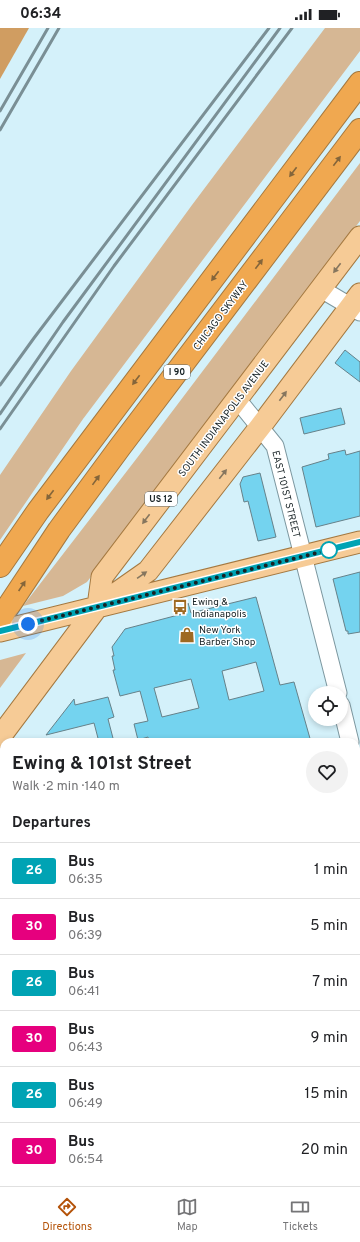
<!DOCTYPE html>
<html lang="en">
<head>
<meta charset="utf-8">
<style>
	body { margin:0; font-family:Overpass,sans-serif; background:#f2f2f2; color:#202124; height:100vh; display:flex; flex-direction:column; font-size:15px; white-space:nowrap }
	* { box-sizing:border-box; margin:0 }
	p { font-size:13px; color:#757577 }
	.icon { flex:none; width:22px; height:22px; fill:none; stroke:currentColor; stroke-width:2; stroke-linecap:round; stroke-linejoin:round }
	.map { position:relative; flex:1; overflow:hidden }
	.details { position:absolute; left:0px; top:710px; width:360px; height:448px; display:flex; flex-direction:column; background:#fff; border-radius:12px 12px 0 0; box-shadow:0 2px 6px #0003 }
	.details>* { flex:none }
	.badge { padding:0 8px; border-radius:3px; font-size:14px; line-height:26px }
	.controls { position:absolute; left:308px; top:658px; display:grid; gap:8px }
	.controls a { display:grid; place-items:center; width:40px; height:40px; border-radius:50%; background:#fff; box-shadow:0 2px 6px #0003; font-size:20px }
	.you { position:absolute; width:20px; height:20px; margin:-10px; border:3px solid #fff; border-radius:50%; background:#1a73e8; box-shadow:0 0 0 6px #1a73e833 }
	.map>.badge { position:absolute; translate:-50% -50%; box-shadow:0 0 0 2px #fff }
	h2 { padding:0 12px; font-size:15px; line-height:36px }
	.round { display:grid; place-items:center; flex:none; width:42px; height:42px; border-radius:21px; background:#f2f2f2 }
	.overview { display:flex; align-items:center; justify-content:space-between; height:68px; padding:0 12px }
	h1 { font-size:19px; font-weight:700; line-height:30px }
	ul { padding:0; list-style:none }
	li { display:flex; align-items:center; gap:12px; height:56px; padding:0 12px; border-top:1px solid #e0e0e0 }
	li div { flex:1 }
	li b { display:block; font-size:15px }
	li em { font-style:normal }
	li .badge { min-width:44px; font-weight:700; text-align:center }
	.status { display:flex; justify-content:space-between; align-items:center; height:28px; padding:0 20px; background:#fff; direction:ltr }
	.status svg { height:11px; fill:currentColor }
	.menu { display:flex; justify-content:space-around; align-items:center; height:56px; border-top:1px solid #e0e0e0; background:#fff; font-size:11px; color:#757577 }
	.menu a { display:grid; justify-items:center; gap:2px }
	.menu .on { color:#b45309 }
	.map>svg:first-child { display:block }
</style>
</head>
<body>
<div class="status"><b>06:34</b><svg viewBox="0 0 49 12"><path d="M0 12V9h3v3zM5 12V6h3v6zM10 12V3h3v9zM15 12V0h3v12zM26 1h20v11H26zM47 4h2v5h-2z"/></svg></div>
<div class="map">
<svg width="360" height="1158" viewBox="0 0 360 1158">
	<rect width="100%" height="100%" fill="#d4f1fa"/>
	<!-- green -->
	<path fill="#d6b794" d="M325,0H360V23L83,391L0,512V447L71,343L192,177Z
		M360,135V193L87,554L63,568L23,578L137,430Z
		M26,625L0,660V632Z"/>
	<!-- forest -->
	<path fill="#d09d61" d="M0,0H29L0,51Z"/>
	<!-- building -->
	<path fill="#74d3ef" stroke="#668189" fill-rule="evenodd" d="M345,322L360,334V354L335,335Z
		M341,380L345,396L304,406L300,390Z
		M345,422L346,427L360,423V488L316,499L302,439L329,431L328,426Z
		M260,445L276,509L258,513L248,473L244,474L240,456L243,449Z
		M360,544V604L348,606V603H346L333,551Z
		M256,569L280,657L294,654L311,714H149L148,709L138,712L134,696L148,693L140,663L120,668L113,642H115L112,628H114L112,619L125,601L182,586L188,575L191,585ZM256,634L264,663L229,672L222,643ZM191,651L199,680L162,689L154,660Z
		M108,669L114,689L108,691L114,714H99L94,695L46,707L74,671L75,677Z"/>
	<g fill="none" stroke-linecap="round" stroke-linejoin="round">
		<defs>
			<path id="minor" d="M321,261L360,284
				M237,371L275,418L338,665
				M341,677L350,714
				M356,736L360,751
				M0,835L4,834
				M356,974L360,973
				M0,1063L4,1062"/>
			<path id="major" d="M98,578L102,549L360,209
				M0,603L360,514
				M0,709L98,578L148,543L260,399L360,266"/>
			<path id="highway" d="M0,538L38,483L360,55
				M0,591L59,502L120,419L360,102"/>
		</defs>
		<!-- minor casing -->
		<use href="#minor" stroke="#7d98a0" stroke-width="19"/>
		<!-- major casing -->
		<use href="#major" stroke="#a47941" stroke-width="23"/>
		<!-- highway casing -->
		<use href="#highway" stroke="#a47941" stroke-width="24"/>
		<!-- minor -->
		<use href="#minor" stroke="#fff" stroke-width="17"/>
		<!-- major -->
		<use href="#major" stroke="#f6cb96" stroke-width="21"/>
		<!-- highway -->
		<use href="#highway" stroke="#f0a850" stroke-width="22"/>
		<!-- rail -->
		<path stroke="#7a8f95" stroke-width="3" d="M0,83L48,0
			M0,102L59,0
			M0,357L34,310L269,0
			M0,386L63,294L280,0
			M0,401L114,238L292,0"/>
	</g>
	<!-- one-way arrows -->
	<defs><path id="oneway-solid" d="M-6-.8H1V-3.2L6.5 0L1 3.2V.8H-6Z"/></defs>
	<g fill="#84653a">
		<use href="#oneway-solid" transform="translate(337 133) rotate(-53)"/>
		<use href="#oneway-solid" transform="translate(293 144) rotate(127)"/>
		<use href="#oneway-solid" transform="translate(259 236) rotate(-53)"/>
		<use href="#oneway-solid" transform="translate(215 248) rotate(127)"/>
		<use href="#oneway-solid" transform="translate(136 352) rotate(127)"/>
		<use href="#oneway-solid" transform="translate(96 452) rotate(-54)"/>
		<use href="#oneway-solid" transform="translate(50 467) rotate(127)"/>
		<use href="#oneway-solid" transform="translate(22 558) rotate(-56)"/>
	</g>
	<g fill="#86765e">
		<use href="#oneway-solid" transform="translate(337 240) rotate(127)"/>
		<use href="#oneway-solid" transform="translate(283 368) rotate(-53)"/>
		<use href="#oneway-solid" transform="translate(223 446) rotate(-52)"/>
		<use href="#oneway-solid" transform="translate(146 491) rotate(127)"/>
		<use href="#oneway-solid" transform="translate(142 547) rotate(-35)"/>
	</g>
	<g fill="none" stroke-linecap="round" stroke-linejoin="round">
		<defs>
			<path id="line" d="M0,603L360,514"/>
		</defs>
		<!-- line casing -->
		<use href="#line" stroke="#fff" stroke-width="9"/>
		<!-- line -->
		<use href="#line" stroke="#00a3b4" stroke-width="6"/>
		<!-- walk -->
		<path stroke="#172225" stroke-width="4" stroke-dasharray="0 7.2" d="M28,596L329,522"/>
	</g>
	<!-- icons -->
	<defs>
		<symbol id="bus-bare" viewBox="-9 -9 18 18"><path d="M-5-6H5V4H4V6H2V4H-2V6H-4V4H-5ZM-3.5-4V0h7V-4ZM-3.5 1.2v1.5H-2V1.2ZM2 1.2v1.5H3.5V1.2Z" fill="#9e6922" stroke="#fff" stroke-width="2.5" paint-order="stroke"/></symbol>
		<symbol id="shop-bare" viewBox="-9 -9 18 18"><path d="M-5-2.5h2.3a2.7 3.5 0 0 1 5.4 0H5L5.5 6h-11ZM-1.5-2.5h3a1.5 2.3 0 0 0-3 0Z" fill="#9e6922" stroke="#fff" stroke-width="2.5" paint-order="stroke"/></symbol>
	</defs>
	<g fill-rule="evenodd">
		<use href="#bus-bare" x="169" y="568" width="22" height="22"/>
		<use href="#shop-bare" x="176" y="596" width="22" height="22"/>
	</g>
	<!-- markers -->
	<circle fill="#fff" stroke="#00a3b4" stroke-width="2" cx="329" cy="522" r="8"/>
	<g text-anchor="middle" stroke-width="3" stroke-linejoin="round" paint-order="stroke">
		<!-- shield labels -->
		<g fill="#fff" stroke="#5d6466" stroke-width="1">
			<rect x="164" y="337" width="26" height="14" rx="3"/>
			<rect x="145" y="464" width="32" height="14" rx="3"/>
		</g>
		<g font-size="9" font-weight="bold" fill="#172225">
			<text x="177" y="347">I 90</text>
			<text x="161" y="474">US 12</text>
		</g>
		<!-- street labels -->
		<g font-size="10" fill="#172225" stroke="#fff">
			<text transform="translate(220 287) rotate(-53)" y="4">CHICAGO SKYWAY</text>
			<text transform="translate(223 390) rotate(-53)" y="4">SOUTH INDIANAPOLIS AVENUE</text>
			<text transform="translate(287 466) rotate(76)" y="4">EAST 101ST STREET</text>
		</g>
		<!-- poi labels -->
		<g font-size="10" fill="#172225" stroke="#fff" text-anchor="start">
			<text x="192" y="577">Ewing &amp;<tspan x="192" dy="12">Indianapolis</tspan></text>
			<text x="199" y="605">New York<tspan x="199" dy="12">Barber Shop</tspan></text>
		</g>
	</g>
</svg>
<div class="controls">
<a><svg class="icon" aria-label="locate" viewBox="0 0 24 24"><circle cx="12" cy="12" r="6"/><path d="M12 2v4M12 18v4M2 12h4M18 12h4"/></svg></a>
</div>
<div class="you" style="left:28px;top:596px"></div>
<section class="details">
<div class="overview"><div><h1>Ewing &amp; 101st Street</h1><p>Walk · 2 min · 140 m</p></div><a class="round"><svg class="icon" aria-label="heart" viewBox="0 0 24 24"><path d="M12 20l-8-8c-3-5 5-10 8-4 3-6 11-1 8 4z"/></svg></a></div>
<h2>Departures</h2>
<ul>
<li><span class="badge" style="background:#00a3b4;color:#fff">26</span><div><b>Bus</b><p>06:35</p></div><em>1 min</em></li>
<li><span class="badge" style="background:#e6007e;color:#fff">30</span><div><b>Bus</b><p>06:39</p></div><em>5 min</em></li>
<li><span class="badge" style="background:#00a3b4;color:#fff">26</span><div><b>Bus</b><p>06:41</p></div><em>7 min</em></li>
<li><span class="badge" style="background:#e6007e;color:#fff">30</span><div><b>Bus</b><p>06:43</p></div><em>9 min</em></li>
<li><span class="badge" style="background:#00a3b4;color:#fff">26</span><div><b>Bus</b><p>06:49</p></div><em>15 min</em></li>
<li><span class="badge" style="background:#e6007e;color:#fff">30</span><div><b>Bus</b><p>06:54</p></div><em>20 min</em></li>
</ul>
</section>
</div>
<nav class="menu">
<a class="on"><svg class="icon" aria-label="directions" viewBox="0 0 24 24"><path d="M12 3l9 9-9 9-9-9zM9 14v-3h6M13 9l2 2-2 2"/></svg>Directions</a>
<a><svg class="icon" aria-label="map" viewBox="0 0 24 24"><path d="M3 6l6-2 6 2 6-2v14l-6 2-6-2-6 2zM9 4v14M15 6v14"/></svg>Map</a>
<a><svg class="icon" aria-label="tickets" viewBox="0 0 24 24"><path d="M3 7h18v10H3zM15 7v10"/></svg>Tickets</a>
</nav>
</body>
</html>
